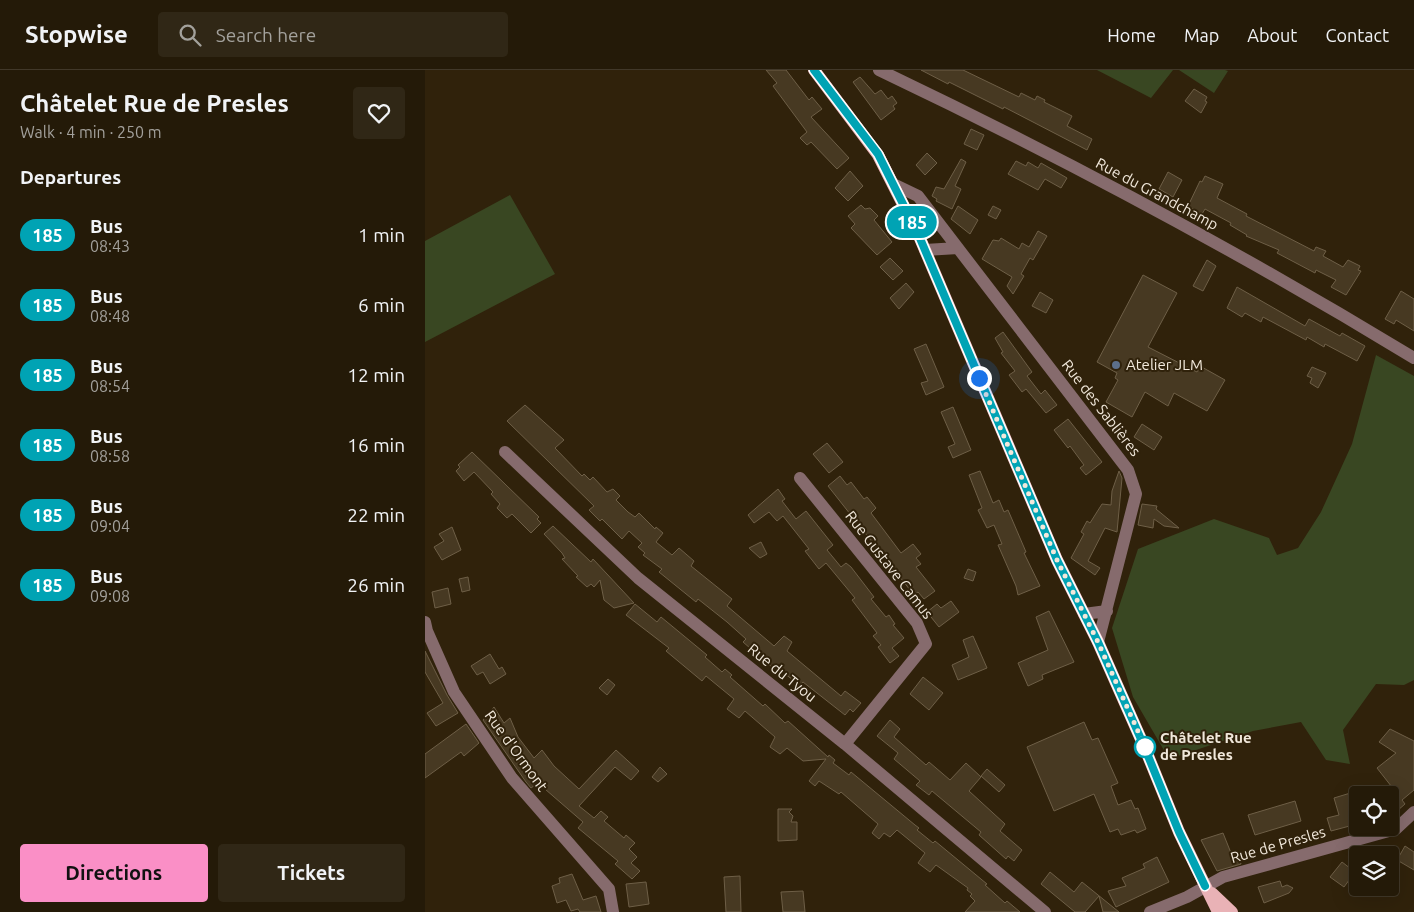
<!DOCTYPE html>
<html lang="en">
<head>
<meta charset="utf-8">
<style>
	body { margin:0; font-family:Ubuntu,sans-serif; background:#302716; color:#f1f3f6; height:100vh; display:flex; flex-direction:column; font-size:19px; white-space:nowrap }
	* { box-sizing:border-box; margin:0 }
	p { font-size:16px; color:#a3a19c }
	.icon { flex:none; width:28px; height:28px; fill:none; stroke:currentColor; stroke-width:2; stroke-linecap:round; stroke-linejoin:round }
	.map { position:relative; flex:1; overflow:hidden }
	.side { display:flex; flex-direction:column; background:#241a08; width:425px }
	.side>* { flex:none }
	.badge { padding:0 10px; border-radius:16px; font-size:18px; line-height:32px }
	.fabs { position:absolute; left:924px; top:716px; display:grid; gap:10px }
	.fabs a { display:grid; place-items:center; width:50px; height:50px; border-radius:5px; background:#241a08; box-shadow:0 5px 20px #0002,0 0 0 1px #413829; font-size:25px }
	.you { position:absolute; width:25px; height:25px; margin:-12px; border:4px solid #fff; border-radius:50%; background:#1a73e8; box-shadow:0 0 0 8px #1a73e833 }
	.map>.badge { position:absolute; translate:-50% -50%; box-shadow:0 0 0 2px #fff }
	h2 { padding:0 20px; font-size:19px; line-height:45px }
	.round { display:grid; place-items:center; flex:none; width:52px; height:52px; border-radius:5px; background:#302716 }
	.overview { display:flex; align-items:center; justify-content:space-between; height:85px; padding:0 20px }
	h1 { font-size:24px; font-weight:700; line-height:38px }
	.button { display:flex; gap:10px; margin-top:auto; padding:10px 20px }
	.button a { flex:1; height:58px; border-radius:5px; background:#fa8fc6; color:#111; font-size:20px; font-weight:700; line-height:58px; text-align:center }
	.button a+a { background:#302716; color:#f1f3f6 }
	ul { padding:0; list-style:none }
	li { display:flex; align-items:center; gap:15px; height:70px; padding:0 20px }
	li div { flex:1 }
	li b { display:block; font-size:19px }
	li em { font-style:normal }
	li .badge { min-width:55px; font-weight:700; text-align:center }
	header { display:flex; align-items:center; gap:30px; box-sizing:border-box; height:70px; padding:0 25px; background:#241a08; border-bottom:1px solid #413829 }
	header strong { font-size:24px }
	nav { display:flex; gap:28px; margin-inline-start:auto; font-size:18px }
	.search { width:350px; height:45px; background:#302716; display:flex; align-items:center; gap:12px; box-sizing:border-box; padding:0 18px; border-radius:5px; color:#a3a19c; font-size:19px }
	main { display:flex; flex:1; min-height:0 }
	.map>svg:first-child { display:block }
</style>
</head>
<body>
<header>
<strong>Stopwise</strong>
<div class="search"><svg class="icon" aria-label="search" viewBox="0 0 24 24"><circle cx="10" cy="10" r="6"/><path d="M15 15l6 6"/></svg>Search here</div>
<nav><a>Home</a><a>Map</a><a>About</a><a>Contact</a></nav>
</header>
<main>
<section class="side">
<div class="overview"><div><h1>Châtelet Rue de Presles</h1><p>Walk · 4 min · 250 m</p></div><a class="round"><svg class="icon" aria-label="heart" viewBox="0 0 24 24"><path d="M12 20l-8-8c-3-5 5-10 8-4 3-6 11-1 8 4z"/></svg></a></div>
<h2>Departures</h2>
<ul>
<li><span class="badge" style="background:#00a3b4;color:#fff">185</span><div><b>Bus</b><p>08:43</p></div><em>1 min</em></li>
<li><span class="badge" style="background:#00a3b4;color:#fff">185</span><div><b>Bus</b><p>08:48</p></div><em>6 min</em></li>
<li><span class="badge" style="background:#00a3b4;color:#fff">185</span><div><b>Bus</b><p>08:54</p></div><em>12 min</em></li>
<li><span class="badge" style="background:#00a3b4;color:#fff">185</span><div><b>Bus</b><p>08:58</p></div><em>16 min</em></li>
<li><span class="badge" style="background:#00a3b4;color:#fff">185</span><div><b>Bus</b><p>09:04</p></div><em>22 min</em></li>
<li><span class="badge" style="background:#00a3b4;color:#fff">185</span><div><b>Bus</b><p>09:08</p></div><em>26 min</em></li>
</ul>
<div class="button"><a>Directions</a><a>Tickets</a></div>
</section>
<div class="map">
<svg width="989" height="842" viewBox="0 0 989 842">
	<rect width="100%" height="100%" fill="#30220b"/>
	<!-- green -->
	<path fill="#394722" d="M672,0H748L726,28Z
		M754,0H800L803,1L789,23Z
		M85,125L130,204L0,272V171Z
		M951,285L989,306V610L979,615L951,614L918,660L925,694L901,690L876,652L828,661L744,689L708,627L687,558L713,479L789,449L844,468L852,485L873,478L896,442L927,374Z"/>
	<!-- building -->
	<path fill="#473922" stroke="#6e5f47" d="M341,0H361L384,30L387,27L397,39L386,47L424,88L412,99L386,72L382,75L375,68L382,62L348,16L352,13Z
		M496,0H538L594,27L596,23L610,30L612,26L620,30L619,32L647,46L642,56L667,69L662,80L579,37L578,39L524,12L523,14Z
		M435,7L450,24L456,20L463,29L467,26L472,33L468,36L470,39L456,50L428,12Z
		M769,19L782,27L780,31L782,32L776,43L760,31Z
		M546,59L559,65L552,80L539,74Z
		M502,83L512,93L500,105L491,95Z
		M536,89L541,92L530,116L536,119L527,139L511,131L512,129L507,126L511,117L519,119Z
		M591,91L601,96L603,92L613,98L616,93L642,108L636,118L620,109L613,120L583,104Z
		M425,101L438,116L423,131L410,118Z
		M743,102L757,110L748,127L734,119Z
		M780,106L798,114L792,128L822,144L821,146L889,181L891,177L901,181L898,186L918,197L923,190L935,196L933,200L936,201L921,225L906,217L911,210L891,200L890,203L852,183L854,180L821,166L822,165L805,155L806,153L780,139L777,144L763,136L775,111L777,112Z
		M436,135L440,139L445,138L453,146L449,150L467,172L452,185L426,158L430,154L423,146Z
		M533,136L553,150L545,164L526,149Z
		M568,136L576,140L571,149L563,145Z
		M613,161L622,166L608,190L605,188L596,204L599,206L588,224L582,216L587,207L557,189L568,170L574,171L576,168L594,179L597,173L604,177Z
		M465,188L478,201L468,210L455,197Z
		M782,190L791,196L778,221L768,216Z
		M718,205L752,223L723,277L772,302L775,296L800,310L782,341L749,323L743,336L720,322L707,347L681,332L693,310L690,308L692,303L672,292Z
		M481,213L489,222L474,239L465,228Z
		M812,217L880,256L884,249L915,266L917,263L940,276L932,291L900,274L899,277L882,267L881,270L838,247L836,252L820,243L817,247L802,238Z
		M976,221L989,229V261L971,250L969,254L960,249Z
		M615,222L628,230L621,243L607,236Z
		M578,262L607,302L602,306L616,324L620,320L632,335L621,343L601,319L597,322L584,305L590,301L576,283L578,282L570,268Z
		M501,274L519,317L501,325L496,313L503,311L489,279Z
		M887,297L901,303L893,318L885,313L887,308L882,306Z
		M100,335L139,370L130,378L157,406L159,404L165,410L168,407L182,422L188,419L195,426L191,430L203,442L210,447L214,443L230,459L231,457L238,463L231,472L247,485L254,478L269,491L266,496L307,529L302,536L349,576L359,566L367,572L362,581L416,626L420,621L436,633L428,642L425,639L420,645L378,612L375,615L349,596L348,598L318,572L321,569L302,552L273,529L271,532L234,502L237,499L218,485L220,483L213,477L217,473L204,461L197,469L177,449L175,451L164,440L169,436L82,351Z
		M528,337L546,380L528,388L523,377L530,374L516,342Z
		M643,349L677,392L661,405L655,398L659,395L645,376L643,378L629,360Z
		M717,354L737,367L729,380L709,367Z
		M402,373L418,392L404,403L388,384Z
		M47,382L114,447L112,449L116,453L106,463L87,444L82,448L72,438L75,434L66,424L68,422L49,402L39,411L31,401L35,397L33,395Z
		M555,401L568,433L574,430L579,442L583,440L601,482L599,483L615,516L593,525L591,516L573,475L577,474L569,455L562,458L553,440L557,438L544,405Z
		M694,401L697,408L692,462L680,458L663,491L675,498L670,505L646,488L659,464L656,462L662,451L665,453L677,434L686,435L687,421Z
		M415,406L422,415L426,412L439,429L442,427L451,438L446,443L476,483L488,474L496,484L491,488L496,494L491,497L510,521L499,529L493,522L489,525L403,416Z
		M353,419L360,429L357,431L371,449L381,441L408,475L402,480L416,497L421,493L426,497L449,527L446,529L461,547L464,545L470,554L468,555L479,568L467,578L474,586L465,593L453,577L456,575L448,566L452,563L427,530L430,528L401,493L394,499L380,481L384,479L358,446L352,451L344,442L329,453L323,445Z
		M717,434L732,436L731,439L754,458L739,456L729,449L728,458L713,455Z
		M128,456L166,492L168,489L209,533L189,538L179,530L175,510L169,517L166,514L162,517L151,507L153,506L137,489L140,488L137,483L119,464Z
		M27,457L36,480L17,490L9,477L19,471L14,464Z
		M336,472L342,484L335,488L324,478Z
		M543,499L551,502L548,511L539,508Z
		M43,507L45,520L37,522L34,509Z
		M23,518L26,534L10,538L7,522Z
		M526,531L534,542L514,557L502,542L512,534L516,538Z
		M210,534L232,552L236,547L282,585L280,587L297,602L300,599L307,605L305,607L338,636L340,634L360,653L363,651L403,687L404,685L410,690L408,693L424,705L426,702L490,755L494,758L492,760L508,773L510,771L562,814L560,815L580,833L582,831L595,842H540L550,831L545,826L547,824L542,820L543,818L511,795L505,802L493,793L500,783L472,760L465,767L459,763L454,769L447,763L453,754L416,722L414,724L394,711L390,716L384,711L401,689L378,691L362,678L355,684L345,677L350,667L320,641L314,648L302,639L309,629L281,606L277,611L241,581L244,578L201,545Z
		M624,541L649,592L617,605L618,609L603,616L593,593L623,580L611,547Z
		M548,566L562,598L533,610L527,595L544,587L538,570Z
		M0,581L22,625L33,643L11,656L2,643L18,633L0,602Z
		M65,584L74,599L77,597L81,604L65,614L58,602L52,605L46,596Z
		M498,607L518,623L504,640L485,624Z
		M183,609L190,615L182,625L174,618Z
		M69,637L79,653L85,648L93,667L109,688L117,680L129,696L154,719L191,680L214,701L206,710L190,697L154,736L169,748L176,741L183,747L179,751L199,768L201,765L210,773L204,779L212,787L206,793L215,801L207,809L190,794L193,791L153,758L158,752L113,713L106,718L101,712L58,650Z
		M465,650L475,659L469,667L501,695L504,692L525,710L541,693L556,707L544,721L580,754L575,761L597,780L589,791L583,786L581,789L554,765L556,762L507,721L504,725L491,715L495,711L469,689L473,683L452,666Z
		M659,652L667,670L673,668L693,713L686,716L693,735L706,730L710,739L713,738L721,759L712,763L710,760L696,765L693,759L685,762L669,724L629,741L602,677Z
		M41,654L54,673L39,686L36,682L0,708V684Z
		M965,659L989,671V720L977,730L980,734L972,741L965,731V725L970,721L952,698L971,683L954,672Z
		M235,697L242,704L233,712L227,707Z
		M562,699L580,715L574,722L556,706Z
		M932,721V754L906,761L902,748L914,745L909,728Z
		M870,731L876,751L830,765L823,745Z
		M353,739H367L364,742L368,746L366,752H372V770L353,771Z
		M798,763L806,783L812,781L816,794L792,801L776,770Z
		M980,776L989,782V800L972,790Z
		M732,787L744,812L691,837L683,821L701,816L697,808L720,798L718,794Z
		M917,792L930,802L919,817L905,807Z
		M625,802L649,822L657,812L694,842H678L674,826L660,842H650L616,814Z
		M147,804L158,830L171,826L176,842H155L153,839L146,841L141,830L132,833L127,816L135,813L134,808Z
		M315,806L316,842H301L299,807Z
		M855,811L857,817L862,815L868,818L864,823L839,833L833,817Z
		M221,812L224,834L204,837L201,814Z
		M378,821L380,842H358L356,822Z"/>
	<g fill="none" stroke-linecap="round" stroke-linejoin="round">
		<!-- minor -->
		<path stroke="#866b6d" stroke-width="12" d="M454,0C637,87 816,183 989,288
			M468,114L493,126L703,400L711,424L673,572
			M492,161L514,154
			M500,180L533,178
			M80,382L213,508L420,674L620,842
			M375,408L492,553L501,574L420,674
			M659,544L682,541
			M0,552L2,561L29,622L87,708L184,819L188,842
			M725,842L762,827L798,807L971,759L989,742"/>
		<!-- major -->
		<path stroke="#e9b2b6" stroke-width="12" d="M389,0L453,85L494,166L632,490L673,572L719,676L754,762L793,842
			M787,823L807,842"/>
	</g>
	<g fill="none" stroke-linecap="round" stroke-linejoin="round">
		<defs>
			<path id="line" d="M389,0L453,84L494,166L632,490L673,572L719,676L754,762L780,816"/>
		</defs>
		<!-- line casing -->
		<use href="#line" stroke="#fff" stroke-width="11"/>
		<!-- line -->
		<use href="#line" stroke="#00a3b4" stroke-width="8"/>
		<!-- walk -->
		<path stroke="#f1e8db" stroke-width="5" stroke-dasharray="0 9" d="M554,308L632,490L673,572L720,677"/>
	</g>
	<!-- markers -->
	<circle fill="#5c6f8a" stroke="#30220b" stroke-width="2" cx="691" cy="295" r="5"/>
	<circle fill="#fff" stroke="#00a3b4" stroke-width="2.5" cx="720" cy="677" r="10"/>
	<g text-anchor="middle" stroke-width="4" stroke-linejoin="round" paint-order="stroke">
		<!-- street labels -->
		<g font-size="15" fill="#f1e8db" stroke="#30220b">
			<text transform="translate(732 124) rotate(28)" y="5">Rue du Grandchamp</text>
			<text transform="translate(676 338) rotate(52)" y="5">Rue des Sablières</text>
			<text transform="translate(464 495) rotate(52)" y="5">Rue Gustave Camus</text>
			<text transform="translate(357 603) rotate(39)" y="5">Rue du Tyou</text>
			<text transform="translate(91 681) rotate(54)" y="5">Rue d'Ormont</text>
			<text transform="translate(853 775) rotate(-16)" y="5">Rue de Presles</text>
		</g>
		<!-- poi labels -->
		<g font-size="15" fill="#f1e8db" stroke="#30220b" text-anchor="start">
			<text x="701" y="300">Atelier JLM</text>
		</g>
		<!-- stop labels -->
		<g font-size="15" font-weight="bold" fill="#f1e8db" stroke="#30220b" text-anchor="start">
			<text x="735" y="673">Châtelet Rue<tspan x="735" dy="17">de Presles</tspan></text>
		</g>
	</g>
</svg>
<div class="fabs">
<a><svg class="icon" aria-label="locate" viewBox="0 0 24 24"><circle cx="12" cy="12" r="6"/><path d="M12 2v4M12 18v4M2 12h4M18 12h4"/></svg></a>
<a><svg class="icon" aria-label="layers" viewBox="0 0 24 24"><path d="M12 4l9 5-9 5-9-5zM3 14l9 5 9-5"/></svg></a>
</div>
<div class="you" style="left:554px;top:308px"></div>
<b class="badge" style="left:487px;top:152px;background:#00a3b4;color:#fff">185</b>
</div>
</main>
</body>
</html>
